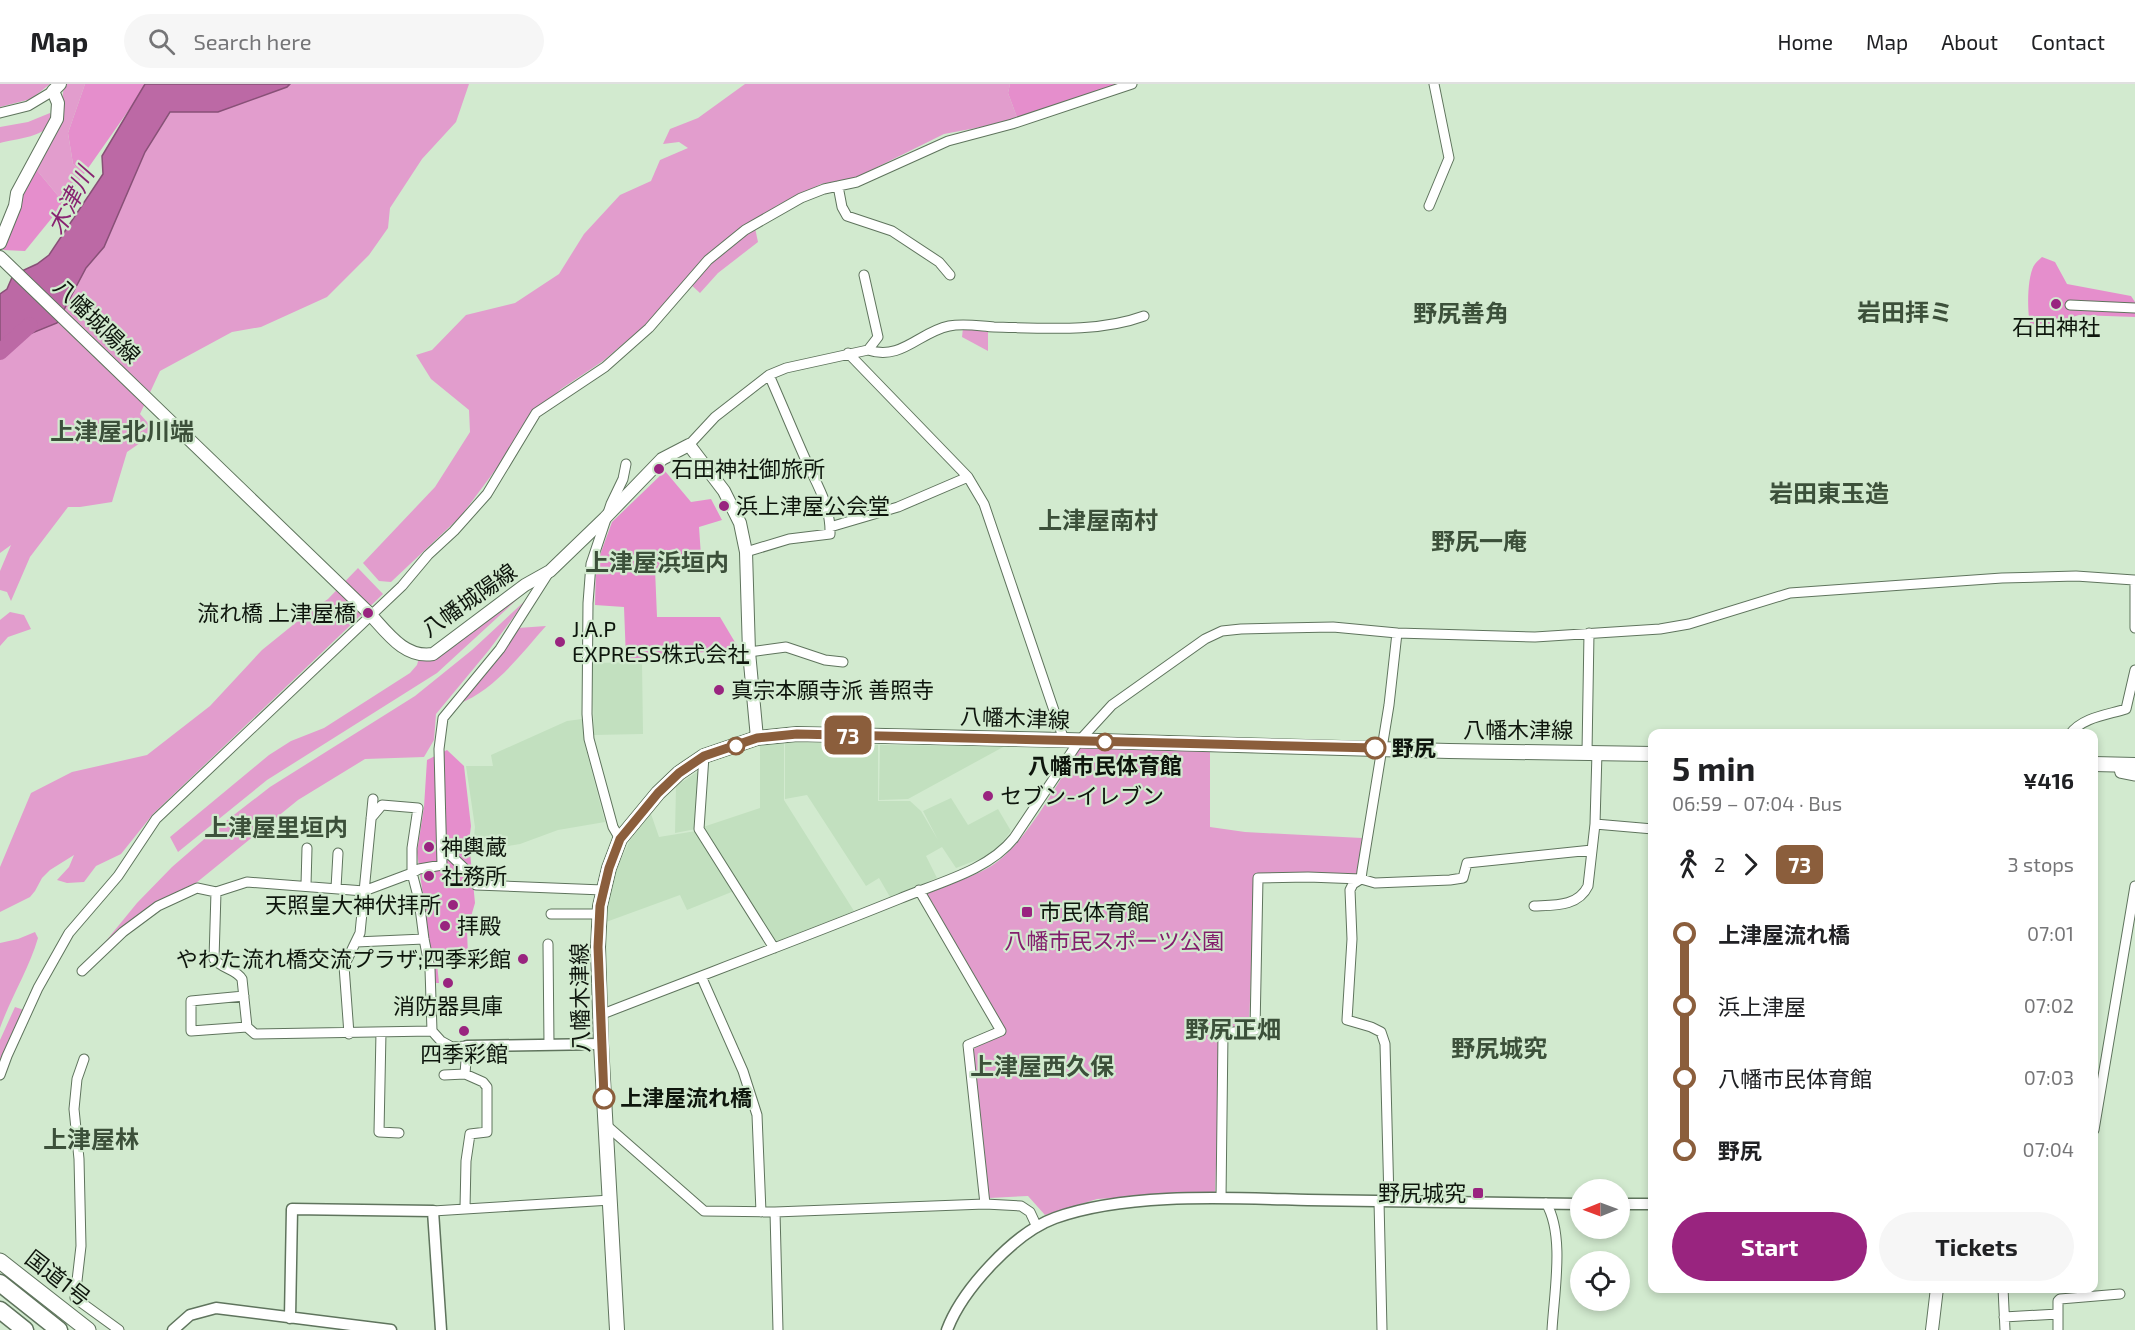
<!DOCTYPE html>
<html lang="en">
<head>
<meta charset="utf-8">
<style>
	body { margin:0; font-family:"Exo 2","Noto Sans JP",sans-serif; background:#f6f6f6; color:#202124; height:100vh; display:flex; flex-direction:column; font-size:22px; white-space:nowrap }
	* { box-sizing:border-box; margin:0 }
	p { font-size:20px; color:#757577 }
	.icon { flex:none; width:33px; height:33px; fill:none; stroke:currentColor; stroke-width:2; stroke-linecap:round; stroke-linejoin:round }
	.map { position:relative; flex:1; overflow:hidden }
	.details { position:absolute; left:1648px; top:645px; width:450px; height:564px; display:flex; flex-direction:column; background:#fff; border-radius:12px; box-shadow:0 3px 9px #0003 }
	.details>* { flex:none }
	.badge { padding:0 12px; border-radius:9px; font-size:21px; line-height:39px }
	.needle { width:39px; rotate:269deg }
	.controls { position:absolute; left:1570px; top:1095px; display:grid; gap:12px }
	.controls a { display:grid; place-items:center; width:60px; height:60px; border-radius:50%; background:#fff; box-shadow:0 3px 9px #0003; font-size:30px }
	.map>.badge { position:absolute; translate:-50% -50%; box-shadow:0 0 0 3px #fff }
	.legs { display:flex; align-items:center; gap:9px; height:66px; padding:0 24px; font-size:20px }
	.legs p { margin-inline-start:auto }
	.overview { display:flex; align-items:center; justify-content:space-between; height:102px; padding:0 24px }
	h1 { font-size:33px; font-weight:700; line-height:45px }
	.button { display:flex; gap:12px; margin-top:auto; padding:12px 24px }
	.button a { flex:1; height:69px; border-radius:36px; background:#99247f; color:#fff; font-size:24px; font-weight:700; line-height:69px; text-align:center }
	.button a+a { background:#f6f6f6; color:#202124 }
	ul { padding:0 24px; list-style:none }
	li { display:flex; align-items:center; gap:21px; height:72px; font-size:22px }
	li i { display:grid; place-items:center; width:9px; height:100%; margin:0 8px; background:currentColor }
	li i::after { content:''; width:15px; height:15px; margin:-8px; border:4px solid; border-radius:50%; background:#fff }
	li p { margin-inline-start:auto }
	li:first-child i { background:linear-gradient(#0000 50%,currentColor 0) }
	li:last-child i { background:linear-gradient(currentColor 50%,#0000 0) }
	header { display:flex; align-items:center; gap:36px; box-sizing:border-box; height:84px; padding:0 30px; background:#fff; border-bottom:2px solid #e0e0e0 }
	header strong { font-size:28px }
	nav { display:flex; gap:33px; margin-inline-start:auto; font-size:21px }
	.search { width:420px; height:54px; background:#f6f6f6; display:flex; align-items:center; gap:15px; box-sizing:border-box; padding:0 21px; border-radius:33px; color:#757577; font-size:22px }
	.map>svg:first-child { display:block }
</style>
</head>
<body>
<header>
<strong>Map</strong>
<div class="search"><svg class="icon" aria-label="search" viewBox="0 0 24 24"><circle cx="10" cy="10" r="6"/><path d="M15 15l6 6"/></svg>Search here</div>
<nav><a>Home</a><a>Map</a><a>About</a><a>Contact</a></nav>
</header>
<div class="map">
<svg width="2135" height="1246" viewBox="0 0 2135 1246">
	<rect width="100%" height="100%" fill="#d2eacf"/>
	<!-- built -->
	<path fill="#c2e0bf" d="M642,578L643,650L594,651L592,579Z
		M582,635L585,662L605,738L558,746L520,760L496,764L473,762L475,743L466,682H493L491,671L567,637Z
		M784,658V716L854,827L775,858L703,743L760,724V660Z
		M785,658L878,661V717H910L921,727L938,756L923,727L951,714L968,741L998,725L1011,747L1000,761L987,772L956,784L942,763L926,772L937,794L890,813L879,794L866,802L807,711L785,715Z
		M880,661L1005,662L908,715L879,716Z
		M700,686L696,745L675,749L676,702Z
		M651,730L659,753L696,747L734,807L687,826L680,811L606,838L603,835L614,791L630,756Z"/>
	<!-- green -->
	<path fill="#e29dcd" d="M0,0H50L31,15L0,23Z
		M66,0H85L68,49L73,80L84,90L64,119L35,84L61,32L63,8Z
		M290,0H469L456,38L422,75L390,124L388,144L369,171L327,213L261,243L232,248L160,287L140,330L156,348L127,368L112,418L80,423H68L30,473L11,517L7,508L0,506V487L11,461L0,469V262L26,251L72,209L86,184L104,163L145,68L171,28H218L287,3Z
		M745,0H1010L1008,9L1018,36L944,50L853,95L821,100L776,122L755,144L758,158L718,189L700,209L688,198L656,232L603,277L561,305L529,334L499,381L461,432L391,498L379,497L363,479L435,403L470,348L469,326L431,295L416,271L432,266L466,231L515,219L559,190L584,150L620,111L651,97L660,76L688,64L679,58L663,60L670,45L698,34Z
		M50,29C59,52 15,55 0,59V43L28,38Z
		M963,244L988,248V267L962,253Z
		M358,484L383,510L153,730L121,770L96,782L84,798L67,799L57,796L69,783L74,771L50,786L42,794L35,807L30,813L0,828V783L31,709L72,688L147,671L210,622L262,566L309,528L328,515Z
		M535,499L437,589L267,696L178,768L170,753L269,671L291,657L324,644L410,589L417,581L419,574Z
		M527,515L489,566L436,630L434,656L424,673L365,675L298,716L196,799L157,820L101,863L137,819L172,783L217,744L270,703L415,612L472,566Z
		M10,528L24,531L31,545L8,553L0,562V536Z
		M546,542C521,570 494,607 458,620L518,544Z
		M1081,662L1210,667V743L1245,748L1362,754L1358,792L1255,789L1249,942L1221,945L1215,1108L1097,1115L1045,1131L1028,1112L989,1114L973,965L1006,948L926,809C946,801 968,795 986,785C1023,766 1058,698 1081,662Z
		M35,848L38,854C29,885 11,913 0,944V859L18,855Z
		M15,923L24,926L0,983V956Z"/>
	<!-- forest -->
	<path fill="#e58ecc" d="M85,0H147L84,90L73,80L68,49Z
		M1010,0H1121L1018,36L1008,9Z
		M35,84L64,119L25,167L3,166L19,122L20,108Z
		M2042,173L2055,178L2067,200L2131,212L2135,218V233L2079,231L2041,243L2030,239C2027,227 2027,190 2035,180C2037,177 2040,175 2042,173Z
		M665,387L691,418L711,415L722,436L699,443L701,472L655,485L657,533H720L739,565L626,575L624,523L595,521L596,482L612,438Z
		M447,666L464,682L471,742L469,758L475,819L467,846L468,873L463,879L437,880L439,899H435L417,768L424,723L427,676Z"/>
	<!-- water -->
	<path fill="#bc69a5" stroke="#885077" stroke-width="1.5" d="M145,0H290L287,3L218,28H170L145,68L104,163L86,184L57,239L0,262V210L7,205L13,191L37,180L49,171L103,90L102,72Z"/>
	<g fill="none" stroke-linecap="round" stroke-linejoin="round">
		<!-- river -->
		<path stroke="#bc69a5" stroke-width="16" d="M0,268L30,241"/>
		<defs>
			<path id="minor" d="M0,29L28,22L53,7
				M838,102L842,123L847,132L892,147L939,178L950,191
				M1429,122L1449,74L1434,0
				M864,191L878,253L868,266
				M2070,221L2135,224
				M848,269L968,393L984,420L1064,656
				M689,361L715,333L769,291L786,284L868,266C902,277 919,248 949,242C964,239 979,242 994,243C1042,244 1098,249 1144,232
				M830,443L898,423L968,393
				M746,468L789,455L830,450C831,420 815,398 804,372C792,345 781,318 769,291
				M2135,496V544
				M749,568L786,563L825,576L843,578
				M2070,650C2083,633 2107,631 2126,625L2135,586
				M1587,668L1589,549
				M1597,668L1595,740L1653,745
				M704,672L699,745L774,864
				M2118,681L2120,689L2135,692
				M371,734L382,721L418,724L412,764V789L419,816L424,855L430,885L432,947L441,957L452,963L467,962L465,990L483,998L487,1003V1048L470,1050L466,1077L465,1124
				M620,755L613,743L589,655L587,630L588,519L591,480L611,420L623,395L626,380
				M443,764L464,784L476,801L603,806
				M306,801L307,764
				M336,804L338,769
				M919,806L1001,947L968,961L985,1120
				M216,808L214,875C222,885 236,885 242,895L247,943L255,950L432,947
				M1534,822C1554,821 1578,823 1588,802L1595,740
				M551,830H600
				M356,858L424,855
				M548,860L549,960
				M82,887L123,848L158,822L197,804L216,808L247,798L364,807L412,789L419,785L442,781L439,665L443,634L500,565L549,488
				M701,892L743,987L757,1031L761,1128
				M244,912L191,917V947L247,943
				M600,931C700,892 800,855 899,815C937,799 988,787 1014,754L1079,657L1112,621L1205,555L1222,547L1241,545L1333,543L1397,549L1535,553L1660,545L1689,540L1790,509L2002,494L2076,492L2134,496
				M381,948L379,1048L399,1049
				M349,950L344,882L360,849L373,715
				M84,975L77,995L74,1025L79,1075L81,1162L75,1214L119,1246
				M0,991L7,972L38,904L69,849L118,792L156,735L402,502L428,471L454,447L487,410L536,329L605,283L649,244L708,176L745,146L801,114L824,105L857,98L948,57L1012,40L1132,0
				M444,991L465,990
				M606,1041L704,1127L775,1128L985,1120L1021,1122L1030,1128L1037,1143
				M2094,1046L2135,802
				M1221,1114L1223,949L1255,946L1258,794L1308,793L1361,795L1375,799L1450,796L1463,794L1467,779L1592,766
				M1379,1117L1382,1246
				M1389,1117L1385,960L1381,948L1371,943L1347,936L1352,855L1350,806L1353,800L1361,795L1362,787L1389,621L1397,549
				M1546,1119C1565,1151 1554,1209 1552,1246
				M433,1127L611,1116
				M775,1128L778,1246
				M2003,1204L2005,1246
				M2004,1233L2058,1230
				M2058,1246V1217L2060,1215L2120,1210"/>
			<path id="tertiary" d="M467,962L601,960
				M1620,1120H1653
				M290,1234L292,1125L433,1127L441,1246
				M173,1246L190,1231L216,1224L391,1246
				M947,1246C962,1206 1014,1149 1055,1134C1128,1108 1230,1114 1308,1116C1399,1117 1490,1119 1581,1120"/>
			<path id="secondary" d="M0,159L15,122L17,109L57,35L58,19L53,7L60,0
				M0,173L368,528C386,547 404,575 433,570L525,501L550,487L605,434L662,375L689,361L724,407L740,439L746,468L749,568L757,654
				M1932,1246L1937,1204"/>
			<path id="primary" d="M2094,680L2135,681
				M617,1246L601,960L598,863L600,822L609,784L620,755L658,709L679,689L704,672L757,654L797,650L1064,656L1449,667L1653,670"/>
			<path id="trunk" d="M0,1177L88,1246"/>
			<path id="motorway" d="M0,1199L59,1246
				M0,1226L25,1246"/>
		</defs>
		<!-- minor casing -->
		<use href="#minor" stroke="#5f745d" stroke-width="11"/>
		<!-- tertiary casing -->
		<use href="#tertiary" stroke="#5f745d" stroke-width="13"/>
		<!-- secondary casing -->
		<use href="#secondary" stroke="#5f745d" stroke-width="14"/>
		<!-- primary casing -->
		<use href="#primary" stroke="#5f745d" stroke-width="16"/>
		<!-- trunk casing -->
		<use href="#trunk" stroke="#5f745d" stroke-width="17"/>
		<!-- motorway casing -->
		<use href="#motorway" stroke="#5f745d" stroke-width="19"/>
		<!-- minor -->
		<use href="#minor" stroke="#fff" stroke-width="9"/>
		<!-- tertiary -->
		<use href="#tertiary" stroke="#fff" stroke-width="10"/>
		<!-- secondary -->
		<use href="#secondary" stroke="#fff" stroke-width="12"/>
		<!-- primary -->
		<use href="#primary" stroke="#fff" stroke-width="14"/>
		<!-- trunk -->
		<use href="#trunk" stroke="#fff" stroke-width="15"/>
		<!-- motorway -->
		<use href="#motorway" stroke="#fff" stroke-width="16"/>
	</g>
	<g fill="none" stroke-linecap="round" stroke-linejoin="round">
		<defs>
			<path id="line-1" d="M604,1014L598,863L600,822L609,784L620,755L658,709L679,689L704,672L757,654L797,650L1375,664"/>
		</defs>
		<!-- line-1 casing -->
		<use href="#line-1" stroke="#fff" stroke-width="14"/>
		<!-- line-1 -->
		<use href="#line-1" stroke="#8b5e3c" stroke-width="9"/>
	</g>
	<!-- markers -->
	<g fill="#99247f" stroke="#d2eacf" stroke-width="2">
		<circle cx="2056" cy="220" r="6"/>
		<circle cx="659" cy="385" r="6"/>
		<circle cx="724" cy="422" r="6"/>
		<circle cx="368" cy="529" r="6"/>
		<circle cx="560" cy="558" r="6"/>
		<circle cx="719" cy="606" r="6"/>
		<circle cx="988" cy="712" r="6"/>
		<circle cx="429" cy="763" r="6"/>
		<circle cx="429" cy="792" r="6"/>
		<circle cx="453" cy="821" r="6"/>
		<rect x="1021" y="822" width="12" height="12" rx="3"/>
		<circle cx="445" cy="842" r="6"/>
		<circle cx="523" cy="875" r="6"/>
		<circle cx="448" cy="899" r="6"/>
		<circle cx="464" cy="947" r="6"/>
		<rect x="1472" y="1103" width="12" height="12" rx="3"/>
	</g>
	<g fill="#fff" stroke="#8b5e3c" stroke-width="3">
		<circle cx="1105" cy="658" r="8"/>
		<circle cx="736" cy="662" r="8"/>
		<circle cx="1375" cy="664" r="10"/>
		<circle cx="604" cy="1014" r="10"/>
	</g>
	<g text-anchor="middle" stroke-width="4.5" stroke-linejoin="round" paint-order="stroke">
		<!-- street labels -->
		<g font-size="22" fill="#0e160d" stroke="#d2eacf">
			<text transform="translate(97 237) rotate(44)" y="8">八幡城陽線</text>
			<text transform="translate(469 516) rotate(-35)" y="8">八幡城陽線</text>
			<text transform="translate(1015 634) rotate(2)" y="8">八幡木津線</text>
			<text x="1518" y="654">八幡木津線</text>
			<text transform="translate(580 914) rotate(-91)" y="8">八幡木津線</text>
			<text transform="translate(58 1194) rotate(38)" y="8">国道1号</text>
		</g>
		<!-- poi labels -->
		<g font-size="22" fill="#0e160d" stroke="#d2eacf" text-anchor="start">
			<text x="2056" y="251" text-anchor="middle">石田神社</text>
			<text x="671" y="393">石田神社御旅所</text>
			<text x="736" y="430">浜上津屋公会堂</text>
			<text x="356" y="537" text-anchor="end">流れ橋 上津屋橋</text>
			<text x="572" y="553">J.A.P<tspan x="572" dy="25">EXPRESS株式会社</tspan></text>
			<text x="731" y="614">真宗本願寺派 善照寺</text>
			<text x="1000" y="720">セブン-イレブン</text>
			<text x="441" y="771">神輿蔵</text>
			<text x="441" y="800">社務所</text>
			<text x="441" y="829" text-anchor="end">天照皇大神伏拝所</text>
			<text x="1039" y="836">市民体育館</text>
			<text x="457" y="850">拝殿</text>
			<text x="511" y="883" text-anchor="end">やわた流れ橋交流プラザ;四季彩館</text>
			<text x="448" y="930" text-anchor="middle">消防器具庫</text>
			<text x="464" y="978" text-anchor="middle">四季彩館</text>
			<text x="1466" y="1117" text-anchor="end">野尻城究</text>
		</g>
		<!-- stop labels -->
		<g font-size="22" font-weight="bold" fill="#0e160d" stroke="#d2eacf" text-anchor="start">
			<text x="1392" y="672">野尻</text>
			<text x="1105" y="690" text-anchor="middle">八幡市民体育館</text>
			<text x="620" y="1022">上津屋流れ橋</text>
		</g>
		<!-- park labels -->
		<g font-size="22" fill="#821d6c" stroke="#d2eacf">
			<text x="1114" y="865">八幡市民スポーツ公園</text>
		</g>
		<!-- water labels -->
		<g font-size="24" font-style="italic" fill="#882371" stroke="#d2eacf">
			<text transform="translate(71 117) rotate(-63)" y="8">木津川</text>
		</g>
		<!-- neighbourhood labels -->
		<g font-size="24" font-weight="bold" fill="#3c503a" stroke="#d2eacf">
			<text x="1905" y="237">岩田拝ミ</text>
			<text x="1461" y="238">野尻善角</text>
			<text x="122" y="356">上津屋北川端</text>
			<text x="1829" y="418">岩田東玉造</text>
			<text x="1098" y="445">上津屋南村</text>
			<text x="1479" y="466">野尻一庵</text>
			<text x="657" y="487">上津屋浜垣内</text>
			<text x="276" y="752">上津屋里垣内</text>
			<text x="1233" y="954">野尻正畑</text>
			<text x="1499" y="973">野尻城究</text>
			<text x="1042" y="991">上津屋西久保</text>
			<text x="91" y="1064">上津屋林</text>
		</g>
	</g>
</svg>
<div class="controls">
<a><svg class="needle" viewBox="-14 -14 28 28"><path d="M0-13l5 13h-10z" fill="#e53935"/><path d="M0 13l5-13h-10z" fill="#757577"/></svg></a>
<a><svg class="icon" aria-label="locate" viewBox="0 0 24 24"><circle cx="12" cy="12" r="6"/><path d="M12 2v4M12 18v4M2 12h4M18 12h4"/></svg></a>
</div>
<b class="badge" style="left:848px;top:651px;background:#8b5e3c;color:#fff">73</b>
<section class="details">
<div class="overview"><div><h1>5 min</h1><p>06:59 – 07:04 · Bus</p></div><b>¥416</b></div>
<div class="legs"><svg class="icon" aria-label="walk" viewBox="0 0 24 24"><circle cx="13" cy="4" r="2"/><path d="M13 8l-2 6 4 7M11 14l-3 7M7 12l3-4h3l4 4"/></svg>2<svg class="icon" aria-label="forward" viewBox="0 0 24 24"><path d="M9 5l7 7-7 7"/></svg><b class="badge" style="background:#8b5e3c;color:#fff">73</b><p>3 stops</p></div>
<ul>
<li><i style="color:#8b5e3c"></i><b>上津屋流れ橋</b><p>07:01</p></li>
<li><i style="color:#8b5e3c"></i><span>浜上津屋</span><p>07:02</p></li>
<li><i style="color:#8b5e3c"></i><span>八幡市民体育館</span><p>07:03</p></li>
<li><i style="color:#8b5e3c"></i><b>野尻</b><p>07:04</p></li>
</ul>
<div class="button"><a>Start</a><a>Tickets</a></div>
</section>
</div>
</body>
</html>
